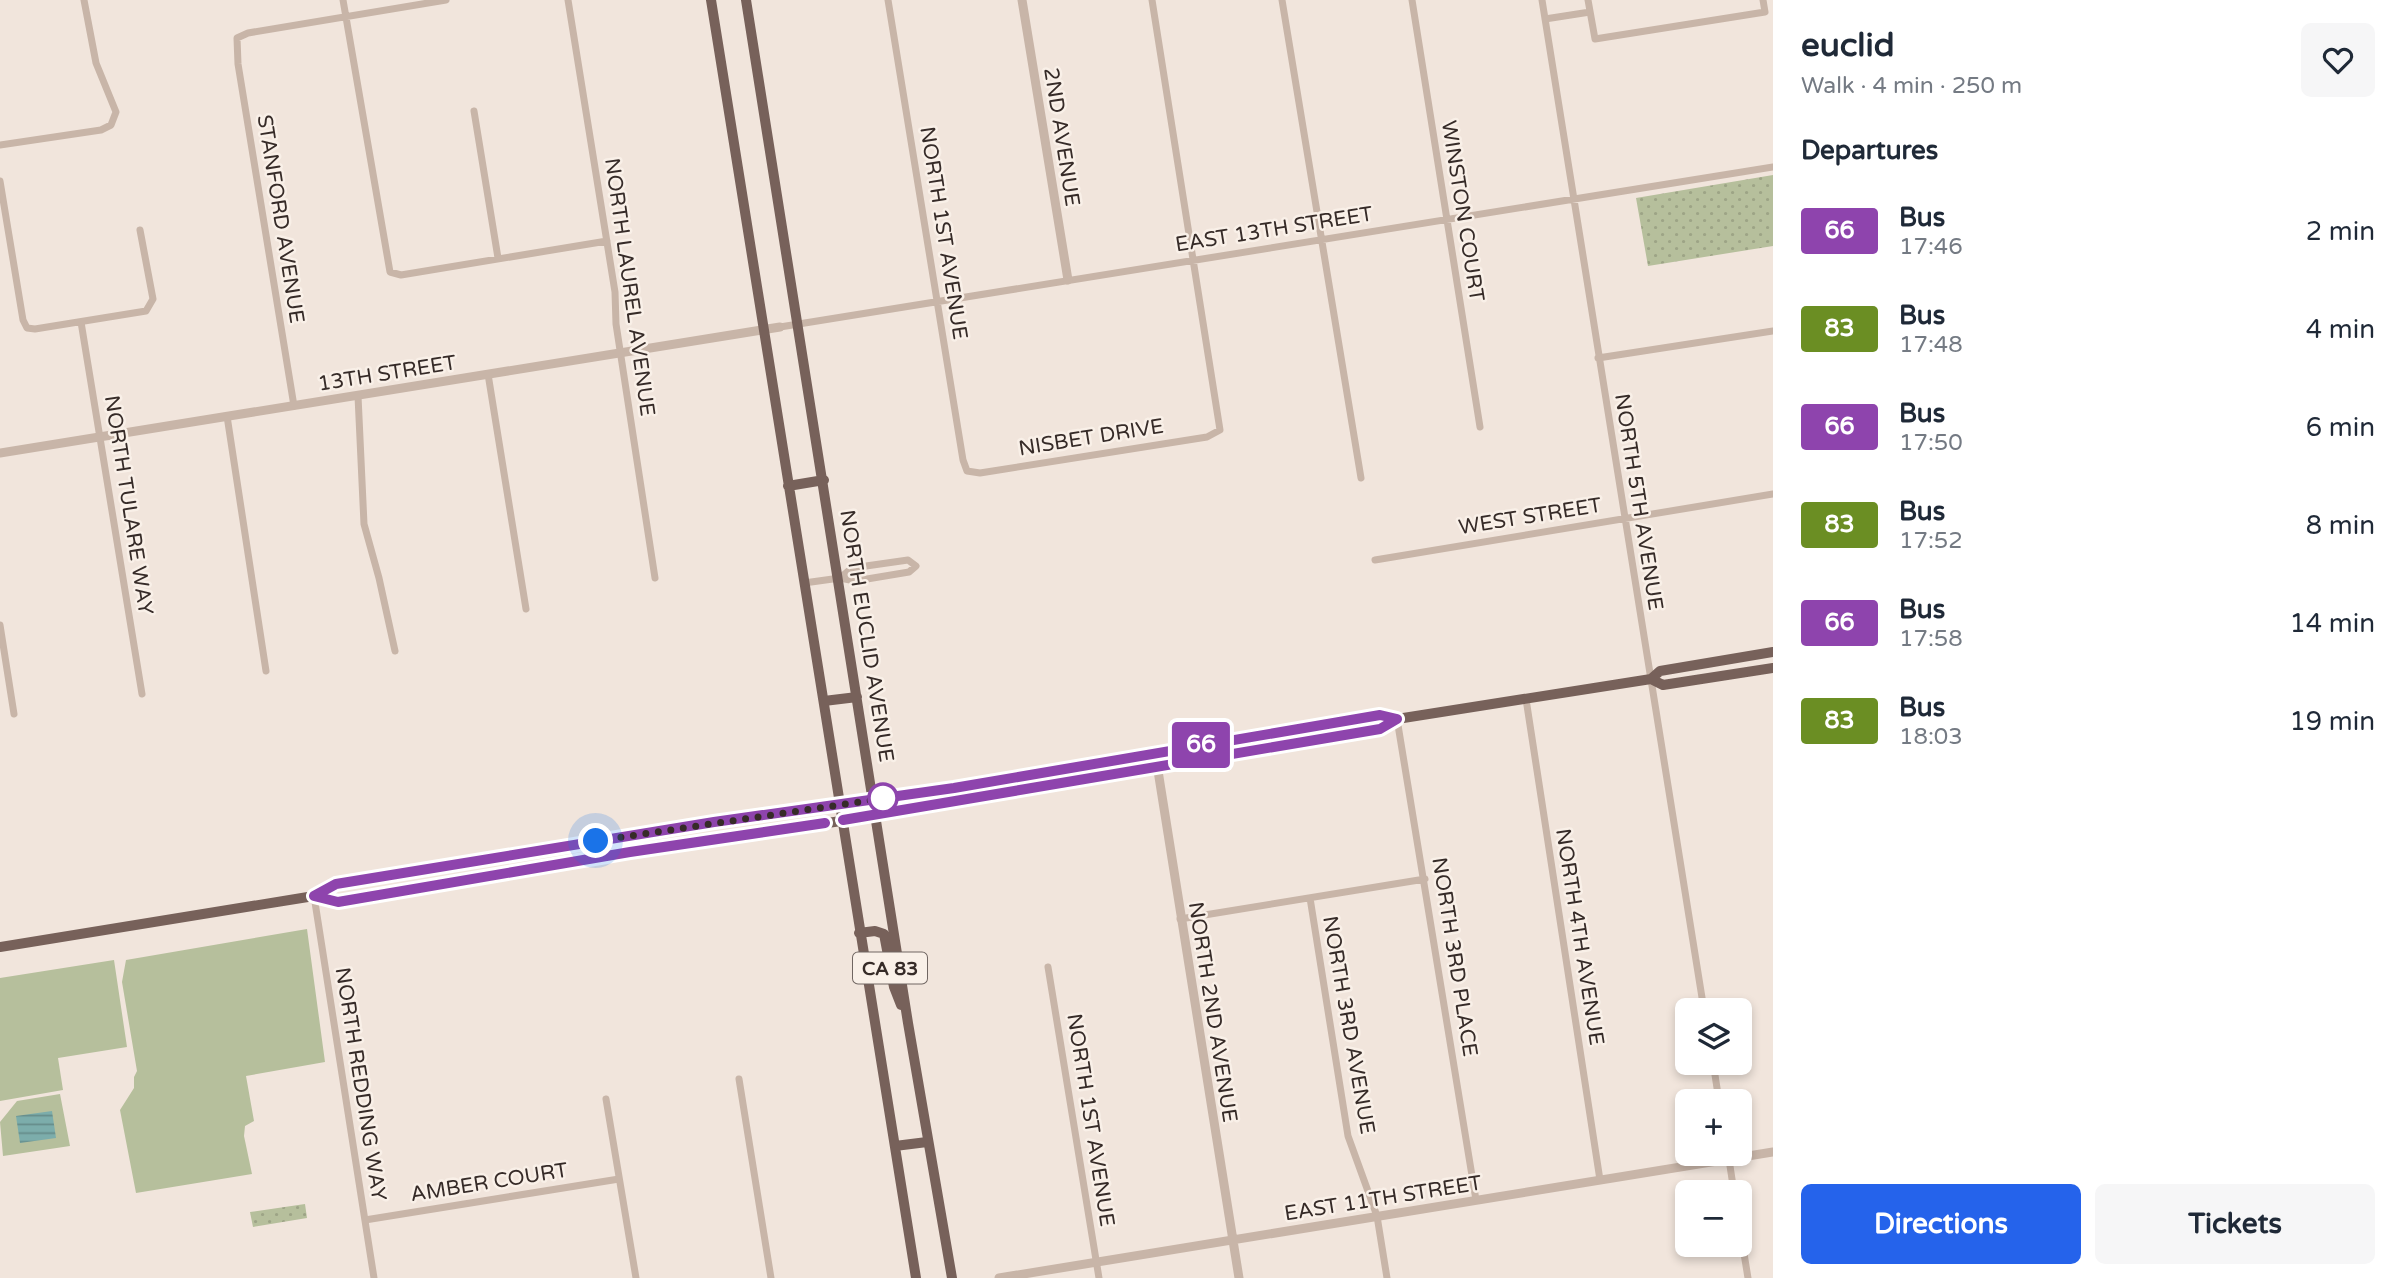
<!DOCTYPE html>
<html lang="en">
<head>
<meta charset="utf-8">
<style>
	body { margin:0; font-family:"Varela Round",sans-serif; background:#f6f6f7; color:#1f2937; height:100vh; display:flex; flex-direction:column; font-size:26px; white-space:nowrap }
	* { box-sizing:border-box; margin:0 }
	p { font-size:23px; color:#747a83 }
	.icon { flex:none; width:38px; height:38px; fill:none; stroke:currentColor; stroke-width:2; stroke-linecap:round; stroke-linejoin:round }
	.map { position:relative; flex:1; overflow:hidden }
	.sheet { display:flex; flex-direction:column; background:#fff; width:630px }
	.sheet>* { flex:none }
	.badge { padding:0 14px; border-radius:5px; font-size:24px; line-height:46px }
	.tools { position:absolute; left:1675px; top:998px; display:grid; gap:14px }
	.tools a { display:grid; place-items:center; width:77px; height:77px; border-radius:10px; background:#fff; box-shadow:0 4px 10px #0003; font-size:35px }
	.you { position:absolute; width:35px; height:35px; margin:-18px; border:5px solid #fff; border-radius:50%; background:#1a73e8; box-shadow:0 0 0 10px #1a73e833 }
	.map>.badge { position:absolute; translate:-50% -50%; box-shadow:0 0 0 4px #fff }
	h2 { padding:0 28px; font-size:26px; line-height:63px }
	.round { display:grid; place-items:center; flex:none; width:74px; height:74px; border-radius:10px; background:#f6f6f7 }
	.overview { display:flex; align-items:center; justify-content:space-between; height:119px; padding:0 28px }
	h1 { font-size:33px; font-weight:800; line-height:52px }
	.button { display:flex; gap:14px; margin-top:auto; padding:14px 28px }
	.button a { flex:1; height:80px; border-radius:10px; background:#2563eb; color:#fff; font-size:28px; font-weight:800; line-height:80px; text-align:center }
	.button a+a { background:#f6f6f7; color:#1f2937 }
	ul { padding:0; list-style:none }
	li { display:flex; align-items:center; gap:21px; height:98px; padding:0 28px }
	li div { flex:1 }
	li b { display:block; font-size:26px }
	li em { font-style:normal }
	li .badge { min-width:77px; font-weight:700; text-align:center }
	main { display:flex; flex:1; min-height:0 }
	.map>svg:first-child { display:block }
</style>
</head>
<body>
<main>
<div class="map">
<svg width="1773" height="1278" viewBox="0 0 1773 1278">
	<defs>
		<pattern id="park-dots" width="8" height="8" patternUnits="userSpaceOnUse" patternTransform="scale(1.75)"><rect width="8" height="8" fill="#b6bf9c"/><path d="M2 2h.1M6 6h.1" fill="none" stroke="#9da486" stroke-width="1.8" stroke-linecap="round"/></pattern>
		<pattern id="water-rules" width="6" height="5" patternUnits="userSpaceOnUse" patternTransform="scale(1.75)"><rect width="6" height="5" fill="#7cadab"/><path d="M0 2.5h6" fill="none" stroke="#668d8b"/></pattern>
	</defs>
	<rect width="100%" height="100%" fill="#f1e5dc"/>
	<!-- grass -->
	<path fill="#b6bf9c" d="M307,929L325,1062L246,1076L254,1121L245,1126L244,1136L252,1174L136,1193L120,1110L134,1088V1077L137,1071L122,982L126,960Z
		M114,960L127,1047L58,1058L63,1090L0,1101V978Z
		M60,1094L70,1146L3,1156L0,1122L17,1101Z"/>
	<!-- park -->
	<path fill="url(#park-dots)" d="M1773,175V246L1648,266L1636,198Z
		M305,1204L307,1218L253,1227L250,1212Z"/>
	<!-- water -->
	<path fill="url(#water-rules)" d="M52,1111L56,1138L20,1143L16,1116Z"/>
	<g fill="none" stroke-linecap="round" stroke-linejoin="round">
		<!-- minor -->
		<path stroke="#c8b5a8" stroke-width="7" d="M343,0L390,272L401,275L607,241
			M568,0L615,292L616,324L655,578
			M888,0L963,460L967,471L980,473L1207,437L1220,430L1152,0
			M1282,0L1361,478
			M1412,0L1480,427
			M1542,0L1704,1010
			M1588,0L1595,39L1765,12L1763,0
			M1545,19L1590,12
			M474,111L498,258
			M0,145L101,130L111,125L116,112L96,63L84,0
			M0,181L23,320L27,328L35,329L146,311L153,299L140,230
			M81,322L142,694
			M780,327L1773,167
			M1598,358L1773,331
			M488,374L526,609
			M358,396L364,524L379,578L395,651
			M294,406L238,64L237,38L248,33L446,0
			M227,416L266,671
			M1375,560L1773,494
			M804,583L840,578L855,581L909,572L916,566L908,560L852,568L840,578
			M0,625L14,714
			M1526,699L1600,1180
			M1397,719L1476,1200
			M314,896L374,1278
			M1310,898L1348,1136L1377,1216L1387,1278
			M1180,919L1425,879
			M1048,967L1099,1278
			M1713,1062L1719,1101
			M739,1079L771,1278
			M606,1099L636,1278
			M1728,1153L1734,1192
			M365,1220L619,1179
			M1740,1229L1748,1278"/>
		<!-- tertiary -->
		<path stroke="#c8b5a8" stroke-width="9" d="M1022,0L1068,280
			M0,453L780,327
			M1155,752L1239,1278
			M999,1278L1773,1152"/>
		<!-- primary -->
		<path stroke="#77615a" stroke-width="10" d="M711,0L916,1278
			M746,0L908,1023L952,1278
			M788,486L824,480
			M1651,679L1663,685L1773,668
			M824,701L857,697
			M314,896L338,902L630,852L875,816L1380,729L1397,719L1651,679L1660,671L1773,652
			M859,933L875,931L884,934L894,987L901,1005
			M0,947L314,896L336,884L714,822L954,787L1380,715L1397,719
			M895,1146L927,1142"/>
	</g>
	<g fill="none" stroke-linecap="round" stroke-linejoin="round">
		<defs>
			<path id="line" d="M825,823L630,852L338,902L314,896L336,884L714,822L954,788L1380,715L1397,719L1380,729L843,820"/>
		</defs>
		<!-- line casing -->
		<use href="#line" stroke="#fff" stroke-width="16"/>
		<!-- line -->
		<use href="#line" stroke="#8e44ad" stroke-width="10"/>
		<!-- walk -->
		<path stroke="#362b28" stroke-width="7" stroke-dasharray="0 12.6" d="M596,841L886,798H883"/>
	</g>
	<!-- markers -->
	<circle fill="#fff" stroke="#8e44ad" stroke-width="3.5" cx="883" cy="798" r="14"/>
	<g text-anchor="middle" stroke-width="5" stroke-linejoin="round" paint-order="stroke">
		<!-- shield labels -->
		<rect fill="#f9f0e8" stroke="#706662" stroke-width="2" x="853" y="952.5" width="74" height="31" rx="5"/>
		<g font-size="19" font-weight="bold" fill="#362b28">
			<text x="890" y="975">CA 83</text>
		</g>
		<!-- street labels -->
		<g font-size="21" fill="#362b28" stroke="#f9f0e8">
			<text transform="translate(1062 137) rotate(81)" y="7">2ND AVENUE</text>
			<text transform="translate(1463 211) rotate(81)" y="7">WINSTON COURT</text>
			<text transform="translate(281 219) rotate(81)" y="7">STANFORD AVENUE</text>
			<text transform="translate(1274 229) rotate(-9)" y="7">EAST 13TH STREET</text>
			<text transform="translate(944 233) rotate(81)" y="7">NORTH 1ST AVENUE</text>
			<text transform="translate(630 287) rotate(82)" y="7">NORTH LAUREL AVENUE</text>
			<text transform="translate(387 373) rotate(-9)" y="7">13TH STREET</text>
			<text transform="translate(1091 437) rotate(-9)" y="7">NISBET DRIVE</text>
			<text transform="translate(1639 502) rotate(81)" y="7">NORTH 5TH AVENUE</text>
			<text transform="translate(129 505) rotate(81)" y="7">NORTH TULARE WAY</text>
			<text transform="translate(1530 516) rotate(-9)" y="7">WEST STREET</text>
			<text transform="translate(867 636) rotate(81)" y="7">NORTH EUCLID AVENUE</text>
			<text transform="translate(1580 937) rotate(81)" y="7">NORTH 4TH AVENUE</text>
			<text transform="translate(1455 957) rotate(81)" y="7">NORTH 3RD PLACE</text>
			<text transform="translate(1213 1012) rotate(81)" y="7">NORTH 2ND AVENUE</text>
			<text transform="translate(1349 1025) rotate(80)" y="7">NORTH 3RD AVENUE</text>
			<text transform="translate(361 1084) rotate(81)" y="7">NORTH REDDING WAY</text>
			<text transform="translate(1091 1120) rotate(81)" y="7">NORTH 1ST AVENUE</text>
			<text transform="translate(489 1182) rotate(-9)" y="7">AMBER COURT</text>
			<text transform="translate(1383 1198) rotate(-9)" y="7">EAST 11TH STREET</text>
		</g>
	</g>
</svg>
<div class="tools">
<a><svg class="icon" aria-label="layers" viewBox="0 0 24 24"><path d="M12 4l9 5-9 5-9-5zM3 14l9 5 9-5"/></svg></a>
<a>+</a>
<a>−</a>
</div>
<div class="you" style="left:596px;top:841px"></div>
<b class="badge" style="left:1201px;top:745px;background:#8e44ad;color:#fff">66</b>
</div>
<section class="sheet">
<div class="overview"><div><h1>euclid</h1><p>Walk · 4 min · 250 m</p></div><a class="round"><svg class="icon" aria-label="heart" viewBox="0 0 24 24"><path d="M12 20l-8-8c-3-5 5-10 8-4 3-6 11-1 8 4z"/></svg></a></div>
<h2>Departures</h2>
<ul>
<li><span class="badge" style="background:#8e44ad;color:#fff">66</span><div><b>Bus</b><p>17:46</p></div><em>2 min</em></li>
<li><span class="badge" style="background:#6b8e23;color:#fff">83</span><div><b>Bus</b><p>17:48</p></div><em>4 min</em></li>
<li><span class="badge" style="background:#8e44ad;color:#fff">66</span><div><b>Bus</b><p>17:50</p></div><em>6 min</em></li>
<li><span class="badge" style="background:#6b8e23;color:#fff">83</span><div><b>Bus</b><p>17:52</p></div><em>8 min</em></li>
<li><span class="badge" style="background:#8e44ad;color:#fff">66</span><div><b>Bus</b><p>17:58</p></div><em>14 min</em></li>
<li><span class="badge" style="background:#6b8e23;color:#fff">83</span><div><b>Bus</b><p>18:03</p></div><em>19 min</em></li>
</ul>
<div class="button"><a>Directions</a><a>Tickets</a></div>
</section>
</main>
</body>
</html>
